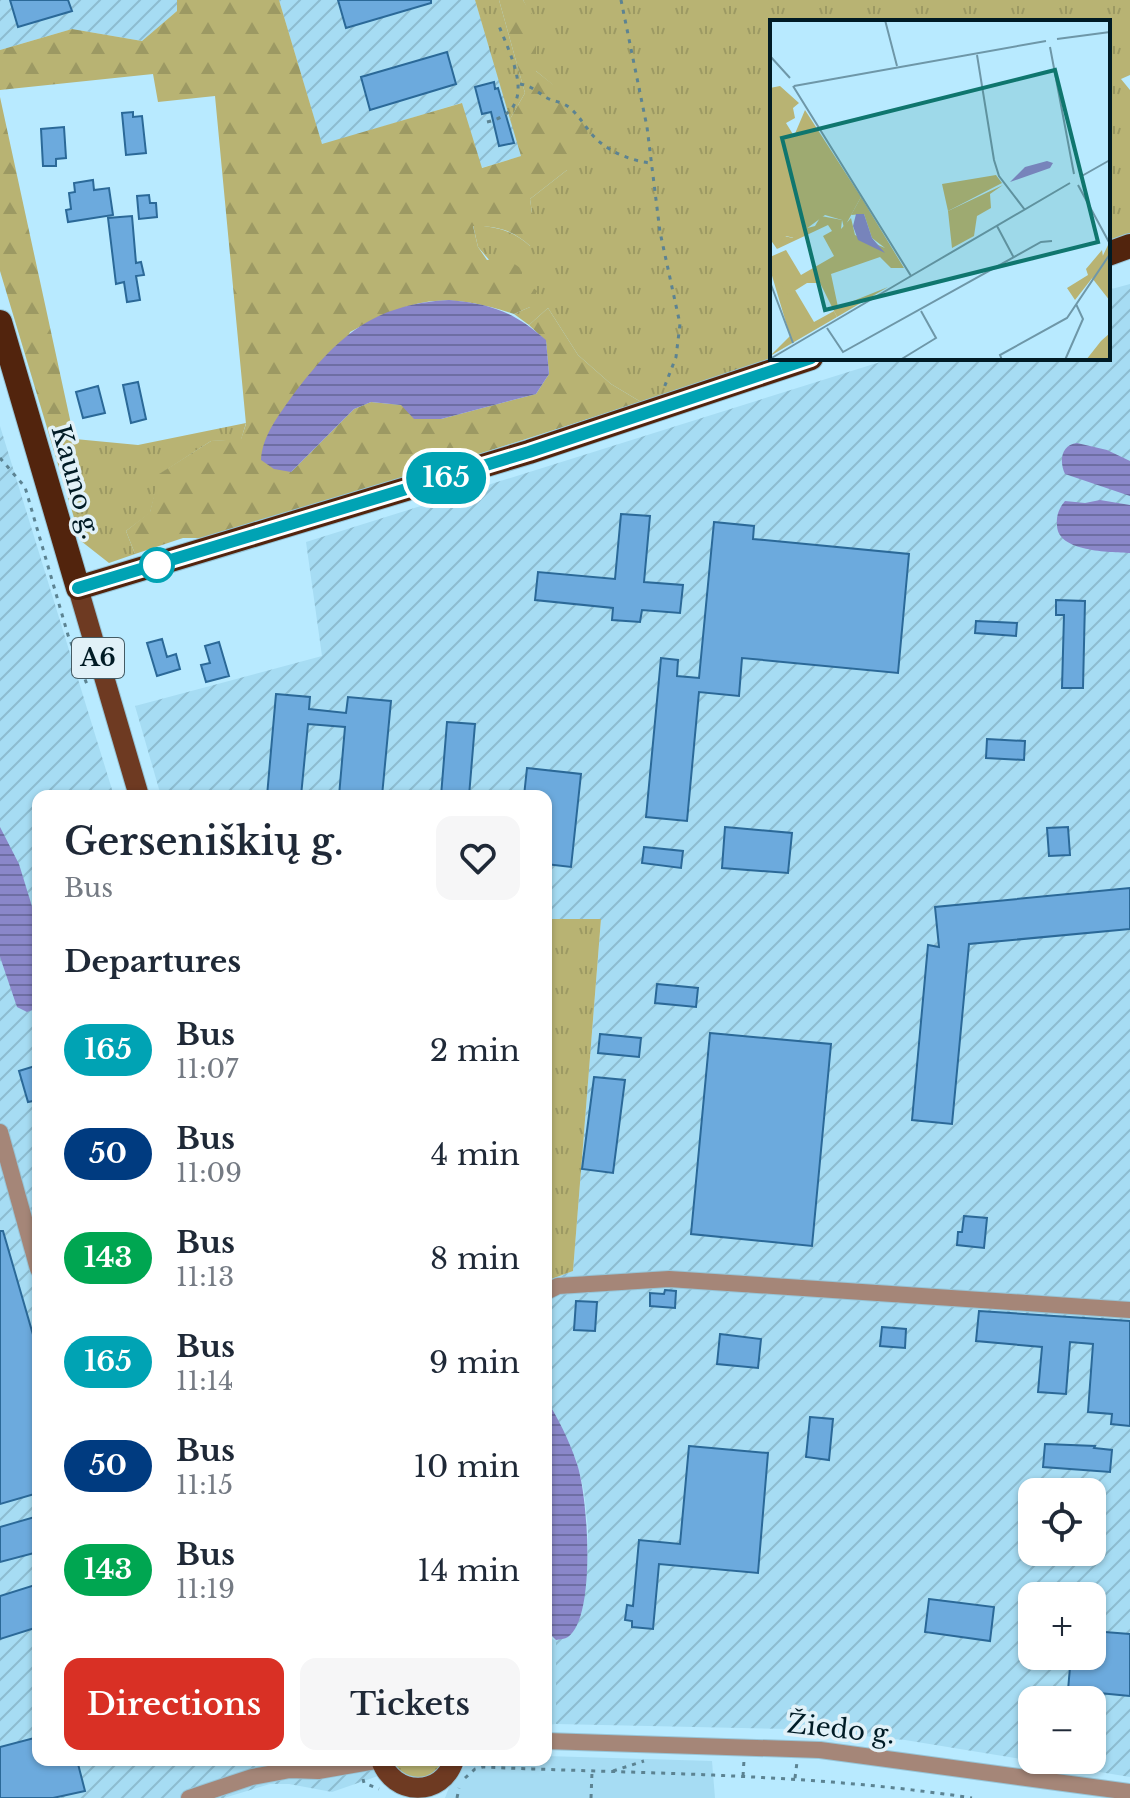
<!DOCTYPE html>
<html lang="en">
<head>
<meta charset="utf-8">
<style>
	body { margin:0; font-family:"Libre Baskerville",serif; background:#f6f6f7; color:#1f2937; height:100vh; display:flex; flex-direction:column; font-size:30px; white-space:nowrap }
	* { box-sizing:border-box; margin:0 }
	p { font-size:26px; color:#747a83 }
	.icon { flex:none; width:44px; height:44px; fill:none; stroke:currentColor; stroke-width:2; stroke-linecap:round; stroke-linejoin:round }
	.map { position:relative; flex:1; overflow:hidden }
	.drawer { position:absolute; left:32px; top:790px; width:520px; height:976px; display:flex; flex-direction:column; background:#fff; border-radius:16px; box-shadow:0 2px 6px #0004 }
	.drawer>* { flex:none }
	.badge { padding:0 16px; border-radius:26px; font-size:28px; line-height:52px }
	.controls { position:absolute; left:1018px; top:1478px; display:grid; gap:16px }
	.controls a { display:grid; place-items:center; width:88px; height:88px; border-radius:16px; background:#fff; box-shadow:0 2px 6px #0004; font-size:40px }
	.map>.badge { position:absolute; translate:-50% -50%; box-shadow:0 0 0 4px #fff }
	h2 { padding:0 32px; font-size:30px; line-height:72px }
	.round { display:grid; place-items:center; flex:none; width:84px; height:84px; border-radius:16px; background:#f6f6f7 }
	.overview { display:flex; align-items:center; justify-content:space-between; height:136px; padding:0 32px }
	h1 { font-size:38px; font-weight:600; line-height:60px }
	.button { display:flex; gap:16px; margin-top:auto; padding:16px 32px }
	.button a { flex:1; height:92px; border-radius:16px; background:#d93025; color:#fff; font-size:32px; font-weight:600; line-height:92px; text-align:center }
	.button a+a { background:#f6f6f7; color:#1f2937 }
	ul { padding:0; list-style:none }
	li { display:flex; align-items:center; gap:24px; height:104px; padding:0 32px }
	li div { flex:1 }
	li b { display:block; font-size:30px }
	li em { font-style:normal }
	li .badge { min-width:88px; font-weight:700; text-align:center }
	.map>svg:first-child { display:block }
</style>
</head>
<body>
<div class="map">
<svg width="1130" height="1798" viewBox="0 0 1130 1798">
	<defs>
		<pattern id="industrial-furrows" width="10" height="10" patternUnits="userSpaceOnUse" patternTransform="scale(2)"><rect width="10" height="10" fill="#a6dcf3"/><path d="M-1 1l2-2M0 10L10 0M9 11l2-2" fill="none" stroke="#8dbcd0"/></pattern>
		<pattern id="grass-tufts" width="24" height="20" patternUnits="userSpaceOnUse" patternTransform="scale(2)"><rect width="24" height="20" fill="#b8b373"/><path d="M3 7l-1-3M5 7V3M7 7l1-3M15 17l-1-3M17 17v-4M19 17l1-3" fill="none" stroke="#9c9963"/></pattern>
		<pattern id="forest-firs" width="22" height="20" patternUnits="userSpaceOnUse" patternTransform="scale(2)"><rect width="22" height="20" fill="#b8b373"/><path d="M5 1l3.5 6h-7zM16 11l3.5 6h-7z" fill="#9c9963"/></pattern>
		<pattern id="water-rules" width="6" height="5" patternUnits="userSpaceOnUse" patternTransform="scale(2)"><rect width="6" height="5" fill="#8a87c9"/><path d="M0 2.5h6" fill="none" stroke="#6e6ea3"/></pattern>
	</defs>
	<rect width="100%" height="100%" fill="#b8eaff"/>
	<!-- built -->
	<path fill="#a6dcf3" d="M546,1638L556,1640V1724L546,1725Z
		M546,1756L712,1761L715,1798H445L453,1777L465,1766L492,1760H546Z"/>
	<!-- industrial -->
	<path fill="url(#industrial-furrows)" fill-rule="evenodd" d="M0,0H177V11L142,41L72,29L0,50Z
		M279,0H475L522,156L481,168L461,103L322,145Z
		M1130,284V1777L905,1740L790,1729L556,1724V1640L568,1637L575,1627L582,1604L587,1567L588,1529L584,1492L577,1462L546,1399V1281L573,1271L601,920L546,919V796H161L135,706L322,656L306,542L893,358H1108V290ZM1032,1492H1092V1552H1032ZM1032,1596H1092V1656H1032ZM1032,1700H1092V1760H1032Z
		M0,426L114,796H38V1760H375L378,1776L332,1792L289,1784H270L224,1798H0Z"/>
	<!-- grass -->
	<path fill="url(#grass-tufts)" d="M475,0H499L525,93L510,119Z
		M523,0H1130V75L1121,79L1130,90V235L1108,243V22H772L774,358L641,402L611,384L578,355L548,308L529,325L514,314L530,307L478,247L473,225C497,227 512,230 530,246L532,213L530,199L567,170L553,85L536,71C536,45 536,22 523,0Z
		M246,423L241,440L211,441L160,474L150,513L126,531L135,554L109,563L81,541L48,431L71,424L75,439L138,445Z
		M546,919H601L573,1271L546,1281Z
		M392,1760H444C434,1785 402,1785 392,1760Z"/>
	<!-- forest -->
	<path fill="url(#forest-firs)" d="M177,0H279L322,144L462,103L482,168L521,156L510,119L525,93L499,0H523L532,14L553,25V35L536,40V71C568,98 590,102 588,149L567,170L530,199L532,213L546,220L544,232L530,246C513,230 497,226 473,226L478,247L487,260L504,257L522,269V278L537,291L530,307L514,314C443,291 415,298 350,332L291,472L354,409L371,402L401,405L441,419L536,394L549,374L546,341L529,325L548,308L578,355L611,384L641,402L218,538H183L135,554L126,531L150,512L159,474L211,441L241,439L246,424L215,96L158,102L153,74L0,90V50L72,29L142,41L177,11Z
		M0,97L71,424L48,431L0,271Z"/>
	<!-- water -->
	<path fill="url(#water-rules)" d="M449,300C492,304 514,312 546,340L549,374L536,394L441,419H414L401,405L371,402L354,409L291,472L274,469L261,460C262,436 279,415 293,395C337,337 373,304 449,300Z
		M1077,443L1107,450L1130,461V496L1065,474C1059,461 1061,445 1077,443Z
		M1100,500L1130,505V553C1110,552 1057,552 1057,525C1056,516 1059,508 1065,501L1085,503Z
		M0,827L19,864L38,926V1008L27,1012L17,1007L0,957Z
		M546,1399C558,1418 569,1440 576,1461C588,1491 597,1617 568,1637C565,1639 560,1639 556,1640L546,1630Z"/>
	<!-- building -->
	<path fill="#6caadd" stroke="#2b6998" stroke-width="2" d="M10,0H68L72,11L18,27Z
		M338,0H431V3L346,28Z
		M447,52L456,84L370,110L361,77Z
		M494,82L495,89L498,88L514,143L499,146L491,112L482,114L475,87Z
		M133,112V117L142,116L146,153L126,155L122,113Z
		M64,127L66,158L56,159V166H43L41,129Z
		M93,180L94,190L109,188L113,215L68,222L66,210L71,209L69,193L75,192L74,183Z
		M149,195L150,203H156L157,217L139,219L137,196Z
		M132,216L136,263L141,262L144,275L136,276L140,300L127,302L124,282L116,284L108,218Z
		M138,382L146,419L131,423L123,385Z
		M98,386L105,413L83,418L76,392Z
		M621,514L650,516L644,582L683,585L680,613L642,610L640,622L612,620L613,608L535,600L538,572L615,579Z
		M714,522L754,526L753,539L909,554L898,673L742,658L739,696L699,692L687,821L646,817L661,658L678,660L677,676L699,678Z
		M1056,600L1085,601L1083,688H1062L1064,615H1056Z
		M976,621L1017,623L1016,636L975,633Z
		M162,639L167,657L176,654L180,669L157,676L147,643Z
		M219,642L229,676L206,682L201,665L210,663L205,646Z
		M276,694L310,697L309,709L346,713L348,697L391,701L382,796H339L345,727L308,724L301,796H267Z
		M447,722L475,724L469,796H441Z
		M987,739L1025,741L1024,760L986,758Z
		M527,768L581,774L571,867L546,864V796H524Z
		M725,827L792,833L788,873L722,868Z
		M1068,827L1070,855L1049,856L1047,828Z
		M644,847L683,851L681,868L642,863Z
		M1130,888V929L969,944L952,1124L912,1120L928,945L939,947L935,907Z
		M657,984L698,988L696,1007L655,1003Z
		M710,1033L831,1044L812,1246L691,1234Z
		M600,1034L641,1038L639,1057L598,1053Z
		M38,1065V1100L28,1102L19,1071Z
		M594,1077L625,1080L613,1173L582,1169Z
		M964,1216L987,1218L984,1248L957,1245L958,1232H962Z
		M0,1231H3L38,1352V1493L0,1504Z
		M665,1290L676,1291L675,1308L650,1306V1293L664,1294Z
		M576,1301L597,1302L595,1331L574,1330Z
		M979,1311L1130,1321V1426L1111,1424L1112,1414L1088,1412L1093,1344L1070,1342L1066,1394L1038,1392L1042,1347L976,1341Z
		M882,1327L906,1329L905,1348L880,1346Z
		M720,1334L761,1339L758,1368L717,1364Z
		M810,1417L833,1419L829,1460L806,1457Z
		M1045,1444L1095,1446L1094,1448L1112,1450L1110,1472L1043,1467Z
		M689,1446L768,1453L758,1573L659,1564L653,1629L632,1627V1621L625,1620L627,1605L633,1606L639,1540L680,1544Z
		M38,1516V1552L0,1562V1527Z
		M38,1584V1627L0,1639V1596Z
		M929,1599L994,1607L990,1641L925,1632Z
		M1092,1631L1130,1634V1696L1068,1690L1071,1656H1092Z
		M38,1737V1760H77L85,1791L53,1798H0V1747Z"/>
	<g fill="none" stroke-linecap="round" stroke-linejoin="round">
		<defs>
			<path id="minor" d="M0,1132L38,1269
				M546,1292L558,1286L669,1279L1130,1310
				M546,1741L820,1750L1130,1792
				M189,1798L252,1777L290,1770L318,1771L381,1760"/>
			<path id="major" d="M78,588L139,796
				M381,1760C393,1796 442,1798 454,1760"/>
			<path id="highway" d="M1108,254L1130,246
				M0,322L78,588L529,452L811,358"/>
		</defs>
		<!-- minor casing -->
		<use href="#minor" stroke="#97c5d8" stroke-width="18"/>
		<!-- major casing -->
		<use href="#major" stroke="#97c5d8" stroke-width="22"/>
		<!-- highway casing -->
		<use href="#highway" stroke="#97c5d8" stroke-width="26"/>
		<!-- path -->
		<path stroke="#5c8392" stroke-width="3" stroke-dasharray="4 6" stroke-linecap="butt" d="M621,0L647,127L660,232L680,324L676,357L664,388
			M520,84C532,86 537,92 547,98C555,102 563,102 570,108C578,115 583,123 590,132C604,150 628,160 650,163
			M487,122C540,110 512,59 499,26
			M0,458L25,487L68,635L88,687
			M613,1771L644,1761
			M743,1776L744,1760
			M465,1778L475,1769L483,1767C646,1774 810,1773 972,1798
			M795,1778L797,1762
			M363,1779L364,1783L379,1789
			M457,1798L459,1788
			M591,1798L592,1772"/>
		<!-- minor -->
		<use href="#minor" stroke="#a58678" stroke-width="16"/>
		<!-- major -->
		<use href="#major" stroke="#6e3a22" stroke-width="20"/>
		<!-- highway -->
		<use href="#highway" stroke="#52240d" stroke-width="24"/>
	</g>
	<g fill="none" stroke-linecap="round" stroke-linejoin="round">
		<defs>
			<path id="line" d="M78,588L529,452L811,358"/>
		</defs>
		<!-- line casing -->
		<use href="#line" stroke="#fff" stroke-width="18"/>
		<!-- line -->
		<use href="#line" stroke="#00a3b4" stroke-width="12"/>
	</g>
	<!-- markers -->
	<circle fill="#fff" stroke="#00a3b4" stroke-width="4" cx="157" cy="565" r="16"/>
	<g text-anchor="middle" stroke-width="7" stroke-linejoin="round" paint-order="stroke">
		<!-- shield labels -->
		<rect fill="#e1f1f8" stroke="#445b64" stroke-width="2" x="72" y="638" width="52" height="40" rx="6"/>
		<g font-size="24" font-weight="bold" fill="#001b25">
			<text x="98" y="666">A6</text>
		</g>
		<!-- street labels -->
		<g font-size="26" fill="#001b25" stroke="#e1f1f8">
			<text transform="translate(76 482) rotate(74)" y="9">Kauno g.</text>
			<text transform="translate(841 1729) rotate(6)" y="9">Žiedo g.</text>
		</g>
	</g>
	<!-- overview -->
	<g transform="translate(770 20)">
		<rect width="340" height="340" fill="#b8eaff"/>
		<path d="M10,66L29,83L23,88L25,98L16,103L24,116L35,90L91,177L74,208L72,200L55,195L24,218L16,216L7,229L0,219V68ZM226,155L232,163L178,191L172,164ZM340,221V281L322,258ZM0,249L25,270L44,302L64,291L67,297L0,336L20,316ZM340,313V340H316L331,321Z" fill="#b8b373"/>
		<path d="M233,165L220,174L221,188L207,196L204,216L182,228L178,191ZM91,177L134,248H121L110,237L61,254L68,287L118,267L67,297L50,263H37L18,275L0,249V237L16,230L31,255L64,236L53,216L62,211L58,205L7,229L14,216L23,218L26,211L45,206L51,196L72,200L71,209L81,198L85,215L115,228L102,218L94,194L81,195ZM332,230L334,243L305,280L297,268L318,255L316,249Z" fill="#b8b373"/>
		<path d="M277,141L283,143L280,148L240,162L255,147ZM86,194H94L102,218L115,233L88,220L83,206Z" fill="#8a87c9"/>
		<path fill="none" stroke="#6e97a8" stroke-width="2" d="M115,0L127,46M287,19L340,12M280,27L304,154M207,35L224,140L229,156L255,190M0,36L20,58M24,66L276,21M310,157L340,140M308,165L340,224M227,206L244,238M141,256L300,163M0,262L23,323M57,308L73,332L271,222L282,221M0,339L141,256L23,66M130,340L166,318L151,291M232,340L230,335L297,298L340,234M295,340L313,299L306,284"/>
		<path fill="#0f766e" fill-opacity="0.15" stroke="#0f766e" stroke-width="4" d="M285,50L328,222L55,290L12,118Z"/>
		<rect width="340" height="340" fill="none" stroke="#001b25" stroke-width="4"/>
	</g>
</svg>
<div class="controls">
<a><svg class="icon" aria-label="locate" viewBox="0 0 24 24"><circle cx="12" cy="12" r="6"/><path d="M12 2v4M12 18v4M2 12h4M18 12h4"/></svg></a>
<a>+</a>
<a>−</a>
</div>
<b class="badge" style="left:446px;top:478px;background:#00a3b4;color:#fff">165</b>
<section class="drawer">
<div class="overview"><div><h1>Gerseniškių g.</h1><p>Bus</p></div><a class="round"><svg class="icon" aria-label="heart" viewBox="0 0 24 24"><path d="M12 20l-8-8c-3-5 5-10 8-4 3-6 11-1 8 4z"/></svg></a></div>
<h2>Departures</h2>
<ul>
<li><span class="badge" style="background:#00a3b4;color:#fff">165</span><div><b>Bus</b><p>11:07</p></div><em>2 min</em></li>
<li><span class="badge" style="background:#003b80;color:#fff">50</span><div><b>Bus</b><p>11:09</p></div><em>4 min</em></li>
<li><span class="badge" style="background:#00a651;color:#fff">143</span><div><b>Bus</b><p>11:13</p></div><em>8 min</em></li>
<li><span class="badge" style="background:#00a3b4;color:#fff">165</span><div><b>Bus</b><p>11:14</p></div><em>9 min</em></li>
<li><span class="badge" style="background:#003b80;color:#fff">50</span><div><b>Bus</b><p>11:15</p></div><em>10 min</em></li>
<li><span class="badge" style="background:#00a651;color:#fff">143</span><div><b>Bus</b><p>11:19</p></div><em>14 min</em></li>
</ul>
<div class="button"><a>Directions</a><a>Tickets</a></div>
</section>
</div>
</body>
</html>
